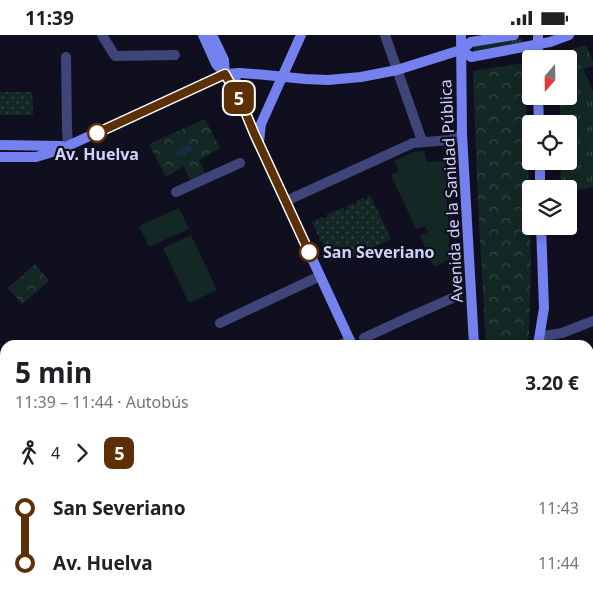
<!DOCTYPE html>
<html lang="es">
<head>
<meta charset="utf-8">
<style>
	body { margin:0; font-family:"Noto Sans",sans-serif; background:#f2f2f2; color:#202124; height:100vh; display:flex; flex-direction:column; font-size:19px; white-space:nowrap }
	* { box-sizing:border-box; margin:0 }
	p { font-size:16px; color:#757577 }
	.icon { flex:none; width:28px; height:28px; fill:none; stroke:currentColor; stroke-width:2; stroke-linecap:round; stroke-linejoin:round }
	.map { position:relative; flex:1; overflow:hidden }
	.drawer { position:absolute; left:0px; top:305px; width:594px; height:260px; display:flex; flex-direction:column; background:#fff; border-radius:15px 15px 0 0; box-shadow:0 2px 8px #0003 }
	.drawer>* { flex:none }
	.badge { padding:0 10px; border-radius:8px; font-size:18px; line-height:32px }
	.needle { width:32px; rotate:200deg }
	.fabs { position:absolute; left:522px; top:15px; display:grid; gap:10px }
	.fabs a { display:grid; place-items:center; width:55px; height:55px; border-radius:5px; background:#fff; box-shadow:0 2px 8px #0003; font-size:25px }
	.map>.badge { position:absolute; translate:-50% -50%; box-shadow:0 0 0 2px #fff }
	.legs { display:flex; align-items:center; gap:8px; height:55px; padding:0 15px; font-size:16px }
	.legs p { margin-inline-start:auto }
	.summary { display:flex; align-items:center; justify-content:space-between; height:85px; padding:0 15px }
	h1 { font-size:28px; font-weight:700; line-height:38px }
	ul { padding:0 15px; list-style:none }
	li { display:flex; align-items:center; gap:18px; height:55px; font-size:19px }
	li i { display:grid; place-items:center; width:8px; height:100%; margin:0 6px; background:currentColor }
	li i::after { content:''; width:12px; height:12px; margin:-6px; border:4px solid; border-radius:50%; background:#fff }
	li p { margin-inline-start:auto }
	li:first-child i { background:linear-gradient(#0000 50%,currentColor 0) }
	li:last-child i { background:linear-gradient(currentColor 50%,#0000 0) }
	.status { display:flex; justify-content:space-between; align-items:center; height:35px; padding:0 25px; background:#fff; direction:ltr }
	.status svg { height:14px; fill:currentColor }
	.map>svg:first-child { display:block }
</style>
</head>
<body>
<div class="status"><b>11:39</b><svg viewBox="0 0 49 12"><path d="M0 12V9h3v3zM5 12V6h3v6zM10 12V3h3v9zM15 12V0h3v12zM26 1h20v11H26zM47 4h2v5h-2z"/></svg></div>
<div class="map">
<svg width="593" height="565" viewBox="0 0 593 565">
	<defs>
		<pattern id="grass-tufts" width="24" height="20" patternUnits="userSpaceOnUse" patternTransform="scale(1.25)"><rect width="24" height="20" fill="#132825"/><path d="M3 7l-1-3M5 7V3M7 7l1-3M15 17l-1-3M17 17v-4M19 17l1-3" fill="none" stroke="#344646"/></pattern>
		<pattern id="forest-crowns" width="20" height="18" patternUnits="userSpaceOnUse" patternTransform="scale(1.25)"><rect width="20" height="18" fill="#132825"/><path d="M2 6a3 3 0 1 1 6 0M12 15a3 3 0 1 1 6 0" fill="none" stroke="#344646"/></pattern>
		<pattern id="garden-dots" width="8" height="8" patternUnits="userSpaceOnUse" patternTransform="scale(1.25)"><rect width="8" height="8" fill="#132825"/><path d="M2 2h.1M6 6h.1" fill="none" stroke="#344646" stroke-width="1.8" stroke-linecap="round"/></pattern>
	</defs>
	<rect width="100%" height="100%" fill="#100f1f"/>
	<!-- grass -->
	<path fill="url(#grass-tufts)" d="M522,3L523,7L474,16L473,11Z
		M586,10L593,27V31L583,34L593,56V152L569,157V154H561V126H569V89H560V61H569V24H560V18Z"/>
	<!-- forest -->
	<path fill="url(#forest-crowns)" d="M525,28L531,228L529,300L527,310H486L478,169L473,36Z
		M205,84L220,113L199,125L206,140L191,147L184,131L166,142L149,109Z
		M35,229L49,246L22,269L8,253Z
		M17,560H79L73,565H11Z"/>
	<!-- garden -->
	<path fill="url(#garden-dots)" d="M0,57H32L33,80H0Z
		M370,160L391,204L354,222L351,216L330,226L312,187L322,182L324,184L327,182L326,180L343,173L344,175L348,173L347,171L353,168L354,170L358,168L357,166L363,163L364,165L368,164L367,161Z"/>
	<!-- pitch -->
	<path fill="#132825" d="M424,116L427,127L445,126L450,224L434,232L420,201L428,197L425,191L416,194L391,140L399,136L394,126L414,117Z
		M179,173L189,194L149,212L139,191Z
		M191,200L217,255L189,268L163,213Z"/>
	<!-- water -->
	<path fill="#142d44" d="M190,109L193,115L180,121L176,115Z"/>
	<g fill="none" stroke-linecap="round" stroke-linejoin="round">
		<!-- street -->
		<path stroke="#3f4579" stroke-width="10" d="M102,0L115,21L175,20
			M385,0L422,106
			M66,22L67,94L68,111
			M176,157L240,128
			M286,166L413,108L450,105L462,99
			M220,288L320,241
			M544,301L562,298L593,286
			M364,303L407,283L457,261
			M340,310L350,305
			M589,410L593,407
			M0,506L5,502
			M115,560L120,565
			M174,560L176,565"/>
		<!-- secondary -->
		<path stroke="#7481ef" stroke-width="10" d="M203,0L216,29L225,39L242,69L254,98L352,310
			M212,0L224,25L225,39
			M461,0L462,99L474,310
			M461,15L471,22L550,7L569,0
			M538,24V0
			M226,39C240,48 239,49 242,65
			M538,61L539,89
			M259,107L261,89L301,0
			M0,110L62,111
			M0,122H36L59,115L225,39L240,38L266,40L305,44L328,45L361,42L397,35L451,18L461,15L471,7L514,0
			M540,126V154
			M538,310L544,273L541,191
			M0,356L5,362
			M0,382L5,389
			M589,462L593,467
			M145,560L149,565
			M165,560L169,565
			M473,560L474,565"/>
		<!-- rail -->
		<path stroke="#19dfd8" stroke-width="3" stroke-dasharray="8 6" stroke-linecap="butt" d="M500,560V565"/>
	</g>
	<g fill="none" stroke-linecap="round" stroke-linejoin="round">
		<defs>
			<path id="line-1" d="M97,98L225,39L242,69L254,98L309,217"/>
		</defs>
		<!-- line-1 casing -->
		<use href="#line-1" stroke="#fff" stroke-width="11"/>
		<!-- line-1 -->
		<use href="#line-1" stroke="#5d2f04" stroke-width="8"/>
	</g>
	<!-- markers -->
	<g fill="#fff" stroke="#5d2f04" stroke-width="2.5">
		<circle cx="97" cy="98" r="9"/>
		<circle cx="309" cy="217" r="9"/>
	</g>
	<g text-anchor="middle" stroke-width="4.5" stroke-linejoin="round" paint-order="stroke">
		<!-- stop labels -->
		<g font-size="16" font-weight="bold" fill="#d2d3fa" stroke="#100f1f">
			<text x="97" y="125">Av. Huelva</text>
			<text x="323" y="223" text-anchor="start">San Severiano</text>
		</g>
		<!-- street labels -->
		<g font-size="16" fill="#d2d3fa" stroke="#100f1f">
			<text transform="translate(451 156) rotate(-93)" y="6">Avenida de la Sanidad Pública</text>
		</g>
	</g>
</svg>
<div class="fabs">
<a><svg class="needle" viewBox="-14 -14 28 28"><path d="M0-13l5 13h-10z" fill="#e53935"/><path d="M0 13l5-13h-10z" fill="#757577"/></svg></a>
<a><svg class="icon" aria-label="locate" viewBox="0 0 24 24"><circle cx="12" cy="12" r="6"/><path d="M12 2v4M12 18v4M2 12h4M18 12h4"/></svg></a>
<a><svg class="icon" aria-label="layers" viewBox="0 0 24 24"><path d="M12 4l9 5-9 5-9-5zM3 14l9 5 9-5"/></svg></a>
</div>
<b class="badge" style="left:239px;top:63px;background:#5d2f04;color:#fff">5</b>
<section class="drawer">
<div class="summary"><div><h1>5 min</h1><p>11:39 – 11:44 · Autobús</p></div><b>3.20 €</b></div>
<div class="legs"><svg class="icon" aria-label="walk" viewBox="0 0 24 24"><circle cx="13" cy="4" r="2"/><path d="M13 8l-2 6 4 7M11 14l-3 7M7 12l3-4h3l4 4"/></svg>4<svg class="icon" aria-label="forward" viewBox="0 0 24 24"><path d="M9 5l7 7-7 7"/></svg><b class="badge" style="background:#5d2f04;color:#fff">5</b></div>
<ul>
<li><i style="color:#5d2f04"></i><b>San Severiano</b><p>11:43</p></li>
<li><i style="color:#5d2f04"></i><b>Av. Huelva</b><p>11:44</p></li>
</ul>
</section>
</div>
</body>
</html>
